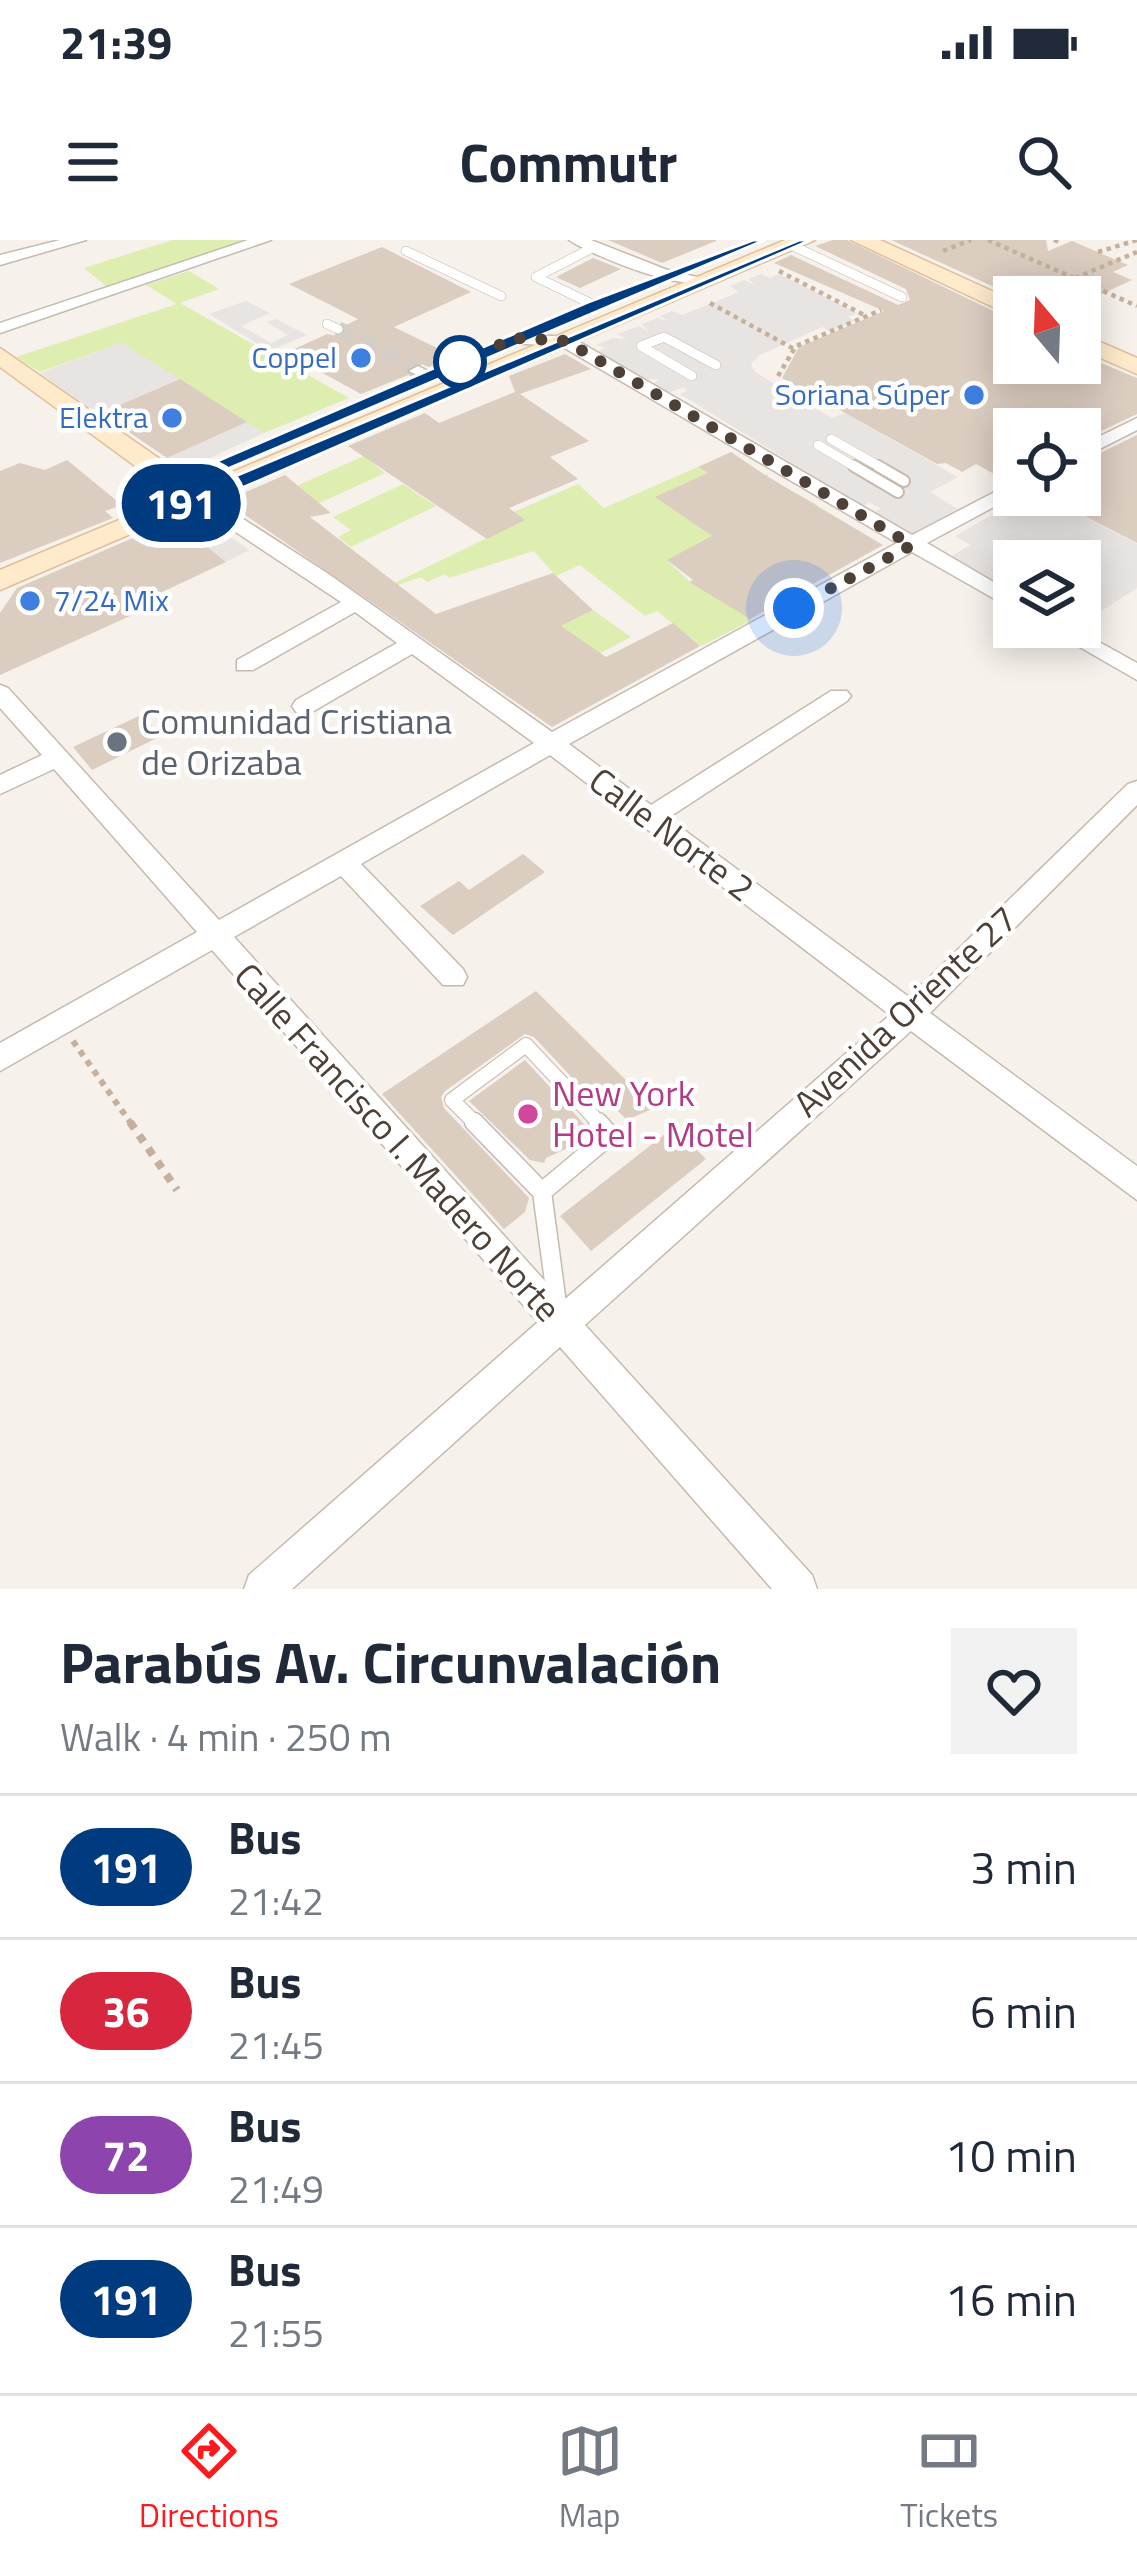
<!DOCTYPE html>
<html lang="en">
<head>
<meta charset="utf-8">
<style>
	body { margin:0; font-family:"Titillium Web",sans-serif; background:#f2f2f3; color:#1f2937; height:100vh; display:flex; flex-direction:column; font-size:45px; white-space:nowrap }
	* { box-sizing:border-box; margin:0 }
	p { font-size:39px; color:#747a83 }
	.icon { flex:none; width:66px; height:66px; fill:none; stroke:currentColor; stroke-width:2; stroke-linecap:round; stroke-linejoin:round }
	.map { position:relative; height:1349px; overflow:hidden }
	.panel { display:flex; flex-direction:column; background:#fff; flex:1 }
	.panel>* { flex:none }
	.badge { padding:0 24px; border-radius:39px; font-size:42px; line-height:78px }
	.needle { width:78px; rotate:341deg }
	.buttons { position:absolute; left:993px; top:36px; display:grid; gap:24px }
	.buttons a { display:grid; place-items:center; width:108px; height:108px; border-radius:0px; background:#fff; box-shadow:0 6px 30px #0003; font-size:60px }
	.you { position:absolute; width:60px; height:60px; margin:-30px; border:9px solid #fff; border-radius:50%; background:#1a73e8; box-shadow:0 0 0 18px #1a73e833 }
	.map>.badge { position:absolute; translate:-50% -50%; box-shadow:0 0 0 6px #fff }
	.round { display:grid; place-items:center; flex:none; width:126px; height:126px; border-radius:0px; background:#f2f2f3 }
	.headline { display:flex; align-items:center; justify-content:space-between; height:204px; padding:0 60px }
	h1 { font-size:57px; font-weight:700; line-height:90px }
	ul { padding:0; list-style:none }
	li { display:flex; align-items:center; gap:36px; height:144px; padding:0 60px; border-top:3px solid #e0e1e3 }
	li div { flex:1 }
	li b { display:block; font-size:45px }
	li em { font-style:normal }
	li .badge { min-width:132px; font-weight:700; text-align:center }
	.status { display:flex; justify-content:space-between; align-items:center; height:84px; padding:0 60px; background:#fff; direction:ltr }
	.status svg { height:33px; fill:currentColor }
	header { display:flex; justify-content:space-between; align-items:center; height:156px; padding:0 60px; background:#fff; font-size:54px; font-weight:700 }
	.tab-bar { display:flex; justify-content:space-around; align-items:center; height:168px; border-top:3px solid #e0e1e3; background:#fff; font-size:33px; color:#747a83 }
	.tab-bar a { display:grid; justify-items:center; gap:6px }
	.tab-bar .selected { color:#ff191f }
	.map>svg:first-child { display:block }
</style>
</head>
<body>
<div class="status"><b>21:39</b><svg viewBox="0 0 49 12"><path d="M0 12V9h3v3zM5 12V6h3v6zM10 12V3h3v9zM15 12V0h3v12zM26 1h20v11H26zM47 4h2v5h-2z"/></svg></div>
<header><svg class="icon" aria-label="menu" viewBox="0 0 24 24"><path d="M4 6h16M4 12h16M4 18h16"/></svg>Commutr<svg class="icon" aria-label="search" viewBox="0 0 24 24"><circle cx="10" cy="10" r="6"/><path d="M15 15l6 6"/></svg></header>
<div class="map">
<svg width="1137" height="1349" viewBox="0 0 1137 1349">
	<rect width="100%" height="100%" fill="#f6f1ea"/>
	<!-- green -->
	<path fill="#ddeeb0" d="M172,0H249L107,47L84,28Z
		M189,31L219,49L180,63L349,158L264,193L121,103L40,132L16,117L177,64L146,45Z
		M364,216L385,233L315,265L292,248Z
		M698,227L734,249L768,234L763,270L796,253L819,266L750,302L668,321L691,343L752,380L701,406L657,371L645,376L580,325L556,336L534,311L449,338L445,334L427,342L421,337L372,354L524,280L514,272L578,244L604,268Z
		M403,244L436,266L351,307L338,297L351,290L333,277Z
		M593,370L631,397L589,419L521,406Z"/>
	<!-- parking -->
	<path fill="#e8e4e2" d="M761,34L770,38L779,34L857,73L848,77L855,81L830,91L822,87L758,116L751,124L755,132L832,178L845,173L958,237L930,252L958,269L907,296L869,276L881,268L868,262L863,267L842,254L680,154L687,151L684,147L665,154L650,146L660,139L643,140L595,113L605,108L596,105L613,98L627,99L617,94L639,86L648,91L642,84L657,78L668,81L660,76L672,71L682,75L739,52L730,46L744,40L755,45L748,39Z
		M246,61L270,73L241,86L271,103L288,95L267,82L276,79L307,95L269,111L209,74Z
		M121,103L180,139L98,174L40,133Z
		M247,182L264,193L179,232L162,220Z
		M1016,261L1035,272L1055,261L1137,304V348L1089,379L1080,374V321H1014V357L947,319L970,305L955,296Z
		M180,276L202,277L249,310L226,322L185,290L147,307L135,297Z"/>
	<!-- building -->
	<path fill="#dccdc1" d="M608,0H716V1L662,23Z
		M833,0H847L1014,81V123H1101L1137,138V174L1080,201V189H1014V238L1007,241L976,224L962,232L946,223L937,224L782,138L799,107L884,71L774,23L791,15L898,65L910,60L906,49L815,6Z
		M891,0H1046L1048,11L1072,1L1128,25L1113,32L1132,40L1095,57H1016Z
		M382,7L471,52L394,87L447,113L432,120L438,123L429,127L416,122L405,130L408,135L361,154L286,113L327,94L342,97L346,85L358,79L289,44Z
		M593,18L621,29L580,48L556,37Z
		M565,114L591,129L520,154L589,201L550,217L578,239L509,268L525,280L487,299L348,206L425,173L439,183L515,152L509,136Z
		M180,139L247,182L167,218L101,173Z
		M1137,195V303L1077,272L1092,263L1080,256V223Z
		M731,212L765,235L883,305L750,379L689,342L693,340L667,320L712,296L655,257L708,233L698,227Z
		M67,220L122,265L105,271L113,278L0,323V231L20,223L45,230Z
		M285,235L331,273L310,277L436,374L553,333L593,370L561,386L606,417L673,383L700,406L552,487L225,261Z
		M185,289L226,322L124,370L130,376L0,435V373L17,348L135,297L147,307Z
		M141,475L161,496L92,530L73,507Z
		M523,614L545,632L453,695L420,666L459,641L469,650Z
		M536,751L654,868L627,880L597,850L593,860L534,797L525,794L445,851L441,857L444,868L529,958L525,972L504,989L382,854Z
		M525,820L585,885L579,903L546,918L544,923L530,920L469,861Z
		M674,887L706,919L591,1011L560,976Z"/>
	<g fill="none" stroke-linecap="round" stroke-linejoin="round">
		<!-- street-tunnel -->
		<path stroke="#d4cec6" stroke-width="16" stroke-dasharray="16 9" stroke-linecap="butt" d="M338,89L418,131"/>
		<defs>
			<path id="lane-far3" d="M791,5L902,57
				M594,7L536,37L594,65
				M406,11L501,56
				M327,84L338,89
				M692,136L641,106L664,97L716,125
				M831,199L884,229
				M818,205L859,229"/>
			<path id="lane-far2" d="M854,226L898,252
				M878,226L904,241"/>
			<path id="lane-far1" d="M477,885L452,860L526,805L601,885"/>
			<path id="lane" d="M474,882L542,952
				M542,952L558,1071
				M542,952L610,895L598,882"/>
			<path id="street" d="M60,0H86L0,25V15Z
				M248,0H271L0,93V83Z
				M569,0H591L670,31L711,40C686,54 593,16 569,0Z
				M515,94L571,97L912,295L1014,242L1016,255L927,303L1014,354V370L912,312L569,504L651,565L831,451H847L851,456L847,461L668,578L909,757L1128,544L1137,541V565L930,773L1137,926V960L911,791L585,1085L812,1335L817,1349H772L560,1107L292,1349H244L249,1335L538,1082L212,710L0,831V803L197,692L54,529L0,554V535L42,515L0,468V445L8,448L219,680L534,503L412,414L312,472H296L292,466L296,460L397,403L355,372L253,430H237V420L341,362L189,261V253H203L327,333L552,492L897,303L561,106L509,103L507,99ZM550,515L890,775L563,1061L234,697L341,636L443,745H463L467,737L463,729L361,624Z
				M418,126L438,136L429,141L409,131Z
				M1137,178V190L1080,219V206Z
				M1045,387H1072L1137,423V440Z"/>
			<path id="secondary" d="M785,0H815L0,350V330L176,256L0,127V108L199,246Z
				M851,0H880L1014,61V77Z
				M1080,93L1137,118V134L1080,109Z"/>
		</defs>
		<!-- lane-far3 casing -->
		<use href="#lane-far3" stroke="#c6baaf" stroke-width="10"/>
		<!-- lane-far2 casing -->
		<use href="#lane-far2" stroke="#c6baaf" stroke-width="14"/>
		<!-- lane-far1 casing -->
		<use href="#lane-far1" stroke="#c6baaf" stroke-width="16"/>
		<!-- lane casing -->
		<use href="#lane" stroke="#c6baaf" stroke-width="21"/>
		<!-- street casing -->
		<use href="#street" stroke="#c6baaf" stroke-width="3"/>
		<!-- secondary casing -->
		<use href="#secondary" stroke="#debf98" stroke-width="3"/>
		<!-- path-far2 -->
		<path stroke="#c6b09b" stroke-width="4.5" stroke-dasharray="4.5 4.5" stroke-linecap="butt" d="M988,0L1137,66
			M1054,0L1062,3
			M943,11L971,0
			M1098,12L1137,0
			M779,31L866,76
			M1075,38L1137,12
			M710,63L794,109
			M778,136L796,106L881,70"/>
		<!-- path-far1 -->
		<path stroke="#c6b09b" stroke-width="6" stroke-dasharray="6 6" stroke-linecap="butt" d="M73,801L132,885"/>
		<!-- path -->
		<path stroke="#c6b09b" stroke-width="8" stroke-dasharray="8 8" stroke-linecap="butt" d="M130,882L177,950"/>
		<!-- lane-far3 -->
		<use href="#lane-far3" stroke="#fff" stroke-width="9"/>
		<!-- lane-far2 -->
		<use href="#lane-far2" stroke="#fff" stroke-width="10"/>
		<!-- lane-far1 -->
		<use href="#lane-far1" stroke="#fff" stroke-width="14"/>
		<!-- lane -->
		<use href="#lane" stroke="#fff" stroke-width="18"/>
		<!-- street -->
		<use href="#street" fill="#fff" fill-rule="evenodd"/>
		<!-- secondary -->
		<use href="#secondary" fill="#ffeacc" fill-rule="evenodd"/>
	</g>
	<!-- line -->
	<path fill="#003b80" stroke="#fff" stroke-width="3" d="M753,0H765L185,247L178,260L799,0H811L226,255L164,275L156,270L173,240L588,62Z"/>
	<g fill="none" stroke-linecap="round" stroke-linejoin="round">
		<!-- walk -->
		<path stroke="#4c4037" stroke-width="12" stroke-dasharray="0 21.6" d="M460,122L515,98L566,101L912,305L794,368"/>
	</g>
	<!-- markers -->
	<g fill="#3f7fe0" stroke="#fff" stroke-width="4.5">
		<circle cx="361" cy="118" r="12"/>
		<circle cx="974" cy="155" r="12"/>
		<circle cx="172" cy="178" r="12"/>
		<circle cx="30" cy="361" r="12"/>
	</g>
	<circle fill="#fff" stroke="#003b80" stroke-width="6" cx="460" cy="122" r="24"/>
	<circle fill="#6b7280" stroke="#fff" stroke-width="4.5" cx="117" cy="502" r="12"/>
	<circle fill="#d1479c" stroke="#fff" stroke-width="4.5" cx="528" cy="874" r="12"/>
	<g text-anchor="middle" stroke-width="9" stroke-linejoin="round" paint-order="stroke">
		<!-- far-shop labels -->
		<g font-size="30" fill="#366cbe" stroke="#fff" text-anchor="end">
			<text x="337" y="128">Coppel</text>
			<text x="950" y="165">Soriana Súper</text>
			<text x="148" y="188">Elektra</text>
			<text x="54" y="371" text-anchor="start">7/24 Mix</text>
		</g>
		<!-- worship labels -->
		<g font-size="36" fill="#5b616d" stroke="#fff" text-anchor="start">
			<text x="141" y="494">Comunidad Cristiana<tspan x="141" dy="41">de Orizaba</tspan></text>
		</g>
		<!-- street labels -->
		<g font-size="36" fill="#4c4037" stroke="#fff">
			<text transform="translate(672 594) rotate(37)" y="13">Calle Norte 2</text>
			<text transform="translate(905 771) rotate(-43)" y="13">Avenida Oriente 27</text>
			<text transform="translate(398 902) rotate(48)" y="13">Calle Francisco I. Madero Norte</text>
		</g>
		<!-- hotel labels -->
		<g font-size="36" fill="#b23c85" stroke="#fff" text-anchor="start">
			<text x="552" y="866">New York<tspan x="552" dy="41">Hotel - Motel</tspan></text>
		</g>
	</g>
</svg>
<div class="buttons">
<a><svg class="needle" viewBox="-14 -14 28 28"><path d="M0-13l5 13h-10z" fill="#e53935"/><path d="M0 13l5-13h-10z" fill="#747a83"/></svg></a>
<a><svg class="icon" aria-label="locate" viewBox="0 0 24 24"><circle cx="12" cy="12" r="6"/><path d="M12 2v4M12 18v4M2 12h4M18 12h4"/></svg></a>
<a><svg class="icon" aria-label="layers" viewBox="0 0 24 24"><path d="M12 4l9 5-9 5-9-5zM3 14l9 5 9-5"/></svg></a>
</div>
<div class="you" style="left:794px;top:368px"></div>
<b class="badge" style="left:181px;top:263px;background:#003b80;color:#fff">191</b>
</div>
<section class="panel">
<div class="headline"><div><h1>Parabús Av. Circunvalación</h1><p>Walk · 4 min · 250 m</p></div><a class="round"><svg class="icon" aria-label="heart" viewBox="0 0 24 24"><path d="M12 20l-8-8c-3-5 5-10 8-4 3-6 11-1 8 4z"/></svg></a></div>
<ul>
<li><span class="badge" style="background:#003b80;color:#fff">191</span><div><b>Bus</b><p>21:42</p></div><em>3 min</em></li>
<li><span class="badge" style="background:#d7263d;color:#fff">36</span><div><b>Bus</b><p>21:45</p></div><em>6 min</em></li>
<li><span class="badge" style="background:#8e44ad;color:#fff">72</span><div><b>Bus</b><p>21:49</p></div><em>10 min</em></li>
<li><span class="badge" style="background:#003b80;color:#fff">191</span><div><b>Bus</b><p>21:55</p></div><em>16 min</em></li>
</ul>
</section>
<nav class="tab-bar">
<a class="selected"><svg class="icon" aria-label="directions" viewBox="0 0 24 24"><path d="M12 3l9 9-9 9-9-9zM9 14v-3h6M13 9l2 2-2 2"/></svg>Directions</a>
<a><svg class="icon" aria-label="map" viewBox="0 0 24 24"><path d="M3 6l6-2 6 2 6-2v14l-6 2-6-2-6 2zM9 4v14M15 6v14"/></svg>Map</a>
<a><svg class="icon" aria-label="tickets" viewBox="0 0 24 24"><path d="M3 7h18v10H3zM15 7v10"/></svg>Tickets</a>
</nav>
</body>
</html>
